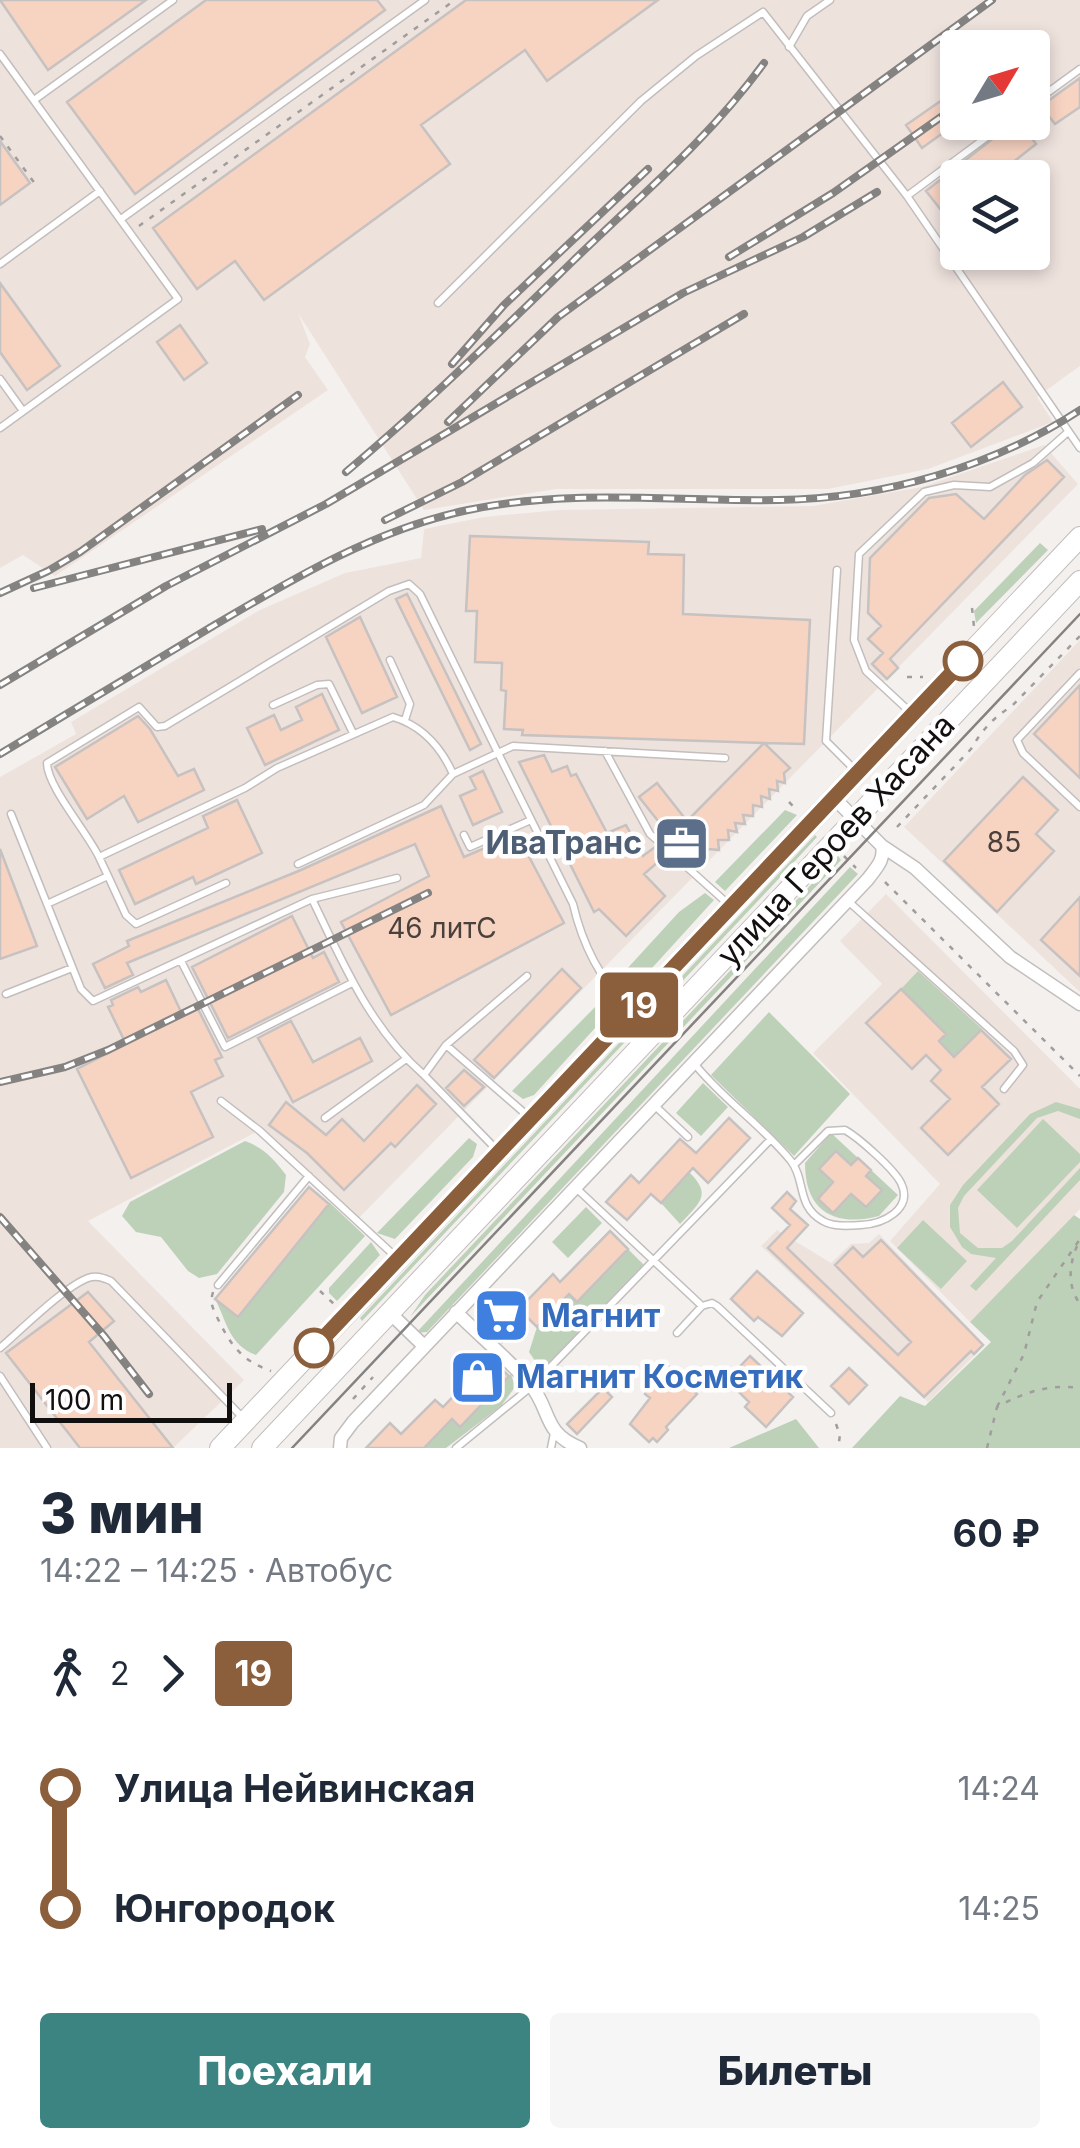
<!DOCTYPE html>
<html lang="ru">
<head>
<meta charset="utf-8">
<style>
	body { margin:0; font-family:Inter,sans-serif; background:#f6f6f7; color:#1f2937; height:100vh; display:flex; flex-direction:column; font-size:38px; white-space:nowrap }
	* { box-sizing:border-box; margin:0 }
	p { font-size:32px; color:#747a83 }
	.icon { flex:none; width:55px; height:55px; fill:none; stroke:currentColor; stroke-width:2; stroke-linecap:round; stroke-linejoin:round }
	.map { position:relative; height:1448px; overflow:hidden }
	.sheet { display:flex; flex-direction:column; background:#fff; flex:1 }
	.sheet>* { flex:none }
	.badge { padding:0 20px; border-radius:8px; font-size:35px; line-height:65px }
	.needle { width:65px; rotate:52deg }
	.fabs { position:absolute; left:940px; top:30px; display:grid; gap:20px }
	.fabs a { display:grid; place-items:center; width:110px; height:110px; border-radius:10px; background:#fff; box-shadow:0 5px 15px #0003; font-size:50px }
	.scale { position:absolute; left:30px; bottom:25px; width:202px; box-sizing:border-box; padding-left:10px; border:5px solid #11100f; border-top:0; font-size:28px; line-height:35px; white-space:nowrap; color:#11100f; -webkit-text-stroke:8px #fffefe; paint-order:stroke }
	.map>.badge { position:absolute; translate:-50% -50%; box-shadow:0 0 0 5px #fff }
	.legs { display:flex; align-items:center; gap:15px; height:110px; padding:0 40px; font-size:32px }
	.legs p { margin-inline-start:auto }
	.summary { display:flex; align-items:center; justify-content:space-between; height:170px; padding:0 40px }
	h1 { font-size:55px; font-weight:800; line-height:75px }
	.cta { display:flex; gap:20px; margin-top:auto; padding:20px 40px }
	.cta a { flex:1; height:115px; border-radius:10px; background:#3c8482; color:#fff; font-size:40px; font-weight:800; line-height:115px; text-align:center }
	.cta a+a { background:#f6f6f7; color:#1f2937 }
	ul { padding:0 40px; list-style:none }
	li { display:flex; align-items:center; gap:35px; height:120px; font-size:38px }
	li i { display:grid; place-items:center; width:15px; height:100%; margin:0 12px; background:currentColor }
	li i::after { content:''; width:25px; height:25px; margin:-12px; border:8px solid; border-radius:50%; background:#fff }
	li p { margin-inline-start:auto }
	li:first-child i { background:linear-gradient(#0000 50%,currentColor 0) }
	li:last-child i { background:linear-gradient(currentColor 50%,#0000 0) }
	.map>svg:first-child { display:block }
</style>
</head>
<body>
<div class="map">
<svg width="1080" height="1448" viewBox="0 0 1080 1448">
	<rect width="100%" height="100%" fill="#f4f0ee"/>
	<!-- built -->
	<path fill="#eee2dd" fill-rule="evenodd" d="M0,0H1080V366L1037,397L1053,422L928,469L828,489H556L424,510L298,313L310,344L305,357L328,390L55,576L23,555L0,568ZM958,48H1032V122H958ZM958,178H1032V252H958Z
		M1044,445L1078,484L354,1223L256,1132L88,1221L244,1380L173,1448H0V777L76,734L71,722L260,610L345,573L421,558L424,529L484,517L559,510L813,506L922,487Z
		M1080,640V992L904,827Z
		M886,894L1080,1089V1209L970,1322L890,1241L940,1184L813,1053L882,984L840,941Z
		M777,1230L831,1263L851,1244L869,1243L879,1234L985,1345L928,1402L761,1246Z"/>
	<!-- green -->
	<path fill="#bdd1b9" d="M1040,543L1048,550L976,623L974,611Z
		M785,810L797,815L725,891L715,882Z
		M815,835L817,837L772,886L362,1321L360,1318Z
		M838,856L841,860L410,1317L425,1295Z
		M850,867L858,874L427,1332L416,1333Z
		M705,893L714,900L632,990L619,989L614,983L679,912Z
		M918,971L982,1029L954,1057L939,1041L946,1033L901,989Z
		M601,1001L606,1016L534,1095L523,1099L512,1091Z
		M769,1012L850,1094L794,1156L711,1075Z
		M703,1083L728,1107L701,1136L676,1113Z
		M1056,1102L1080,1109V1119L1058,1111L1037,1118L964,1196L958,1208L960,1233L978,1248H1002L1012,1241L1080,1168V1180L976,1291L970,1286L996,1258L971,1254L962,1247L950,1227V1205L963,1185L1030,1114Z
		M1043,1119L1080,1154V1162L1017,1228L977,1190Z
		M831,1133L858,1158L851,1165L836,1151L819,1169L833,1182L818,1199L833,1213L851,1194L866,1207L881,1191L866,1176L871,1170L898,1195L879,1216C841,1226 805,1217 805,1163Z
		M469,1138L477,1144L473,1157L395,1239L377,1233Z
		M245,1141C264,1148 274,1159 286,1175L284,1192L217,1274L199,1278L188,1271L161,1237L136,1232L122,1216L130,1202Z
		M685,1168C713,1194 702,1200 680,1224L661,1203L684,1177Z
		M330,1203L365,1236L256,1355C229,1345 227,1322 215,1299L238,1317Z
		M586,1207L602,1223L568,1258L552,1242Z
		M1074,1215L1080,1219V1448H852L900,1396L925,1406L991,1342L970,1322Z
		M923,1220L967,1261L941,1289L897,1248Z
		M371,1242L380,1255L337,1301L329,1293V1288Z
		M628,1249L644,1265L542,1371L529,1352L537,1327L569,1294L578,1301Z
		M511,1374L515,1387L501,1406L446,1448H424L452,1419L460,1426Z
		M796,1419L819,1448H729Z"/>
	<!-- building -->
	<path fill="#f7d3c2" stroke="#c6c2c1" stroke-width="2.5" d="M0,0H146L48,70Z
		M206,0H377L385,10L135,194L67,102Z
		M466,0H658L547,81L525,50L421,125L450,164L264,300L235,261L197,289L153,228Z
		M1080,78V107L1055,124L1041,106Z
		M958,89V122L922,148L906,125Z
		M1014,122H1020L1036,144L993,178H958V205L945,215L926,191Z
		M0,141L30,183L0,205Z
		M0,283L60,366L27,390L0,352Z
		M180,325L207,363L184,380L157,342Z
		M1003,382L1022,407L971,447L952,423Z
		M1047,460L1064,477L890,659L898,668L887,679L872,664L883,653L868,639L881,626L868,613L870,558L929,498L956,494L984,519L1025,475Z
		M470,536L649,542L648,554L684,555L683,614L810,620L804,744L764,743L790,768L784,773L785,783L777,781L778,791L769,789L770,799L761,796L762,807L753,805V816L743,815L745,824L735,823L737,832L728,830L729,840H718L719,850L709,849L694,864L666,839L670,836L639,797L657,783L687,821L764,743L522,735L523,730L504,729L506,691L501,690L502,663L475,662L477,611H466Z
		M407,594L481,744L470,750L396,599Z
		M360,617L397,697L362,713L326,637Z
		M1080,685V778L1034,734Z
		M322,694L339,730L265,765L247,728L274,715L281,730L302,720L296,707Z
		M138,716L150,729L178,776L194,769L204,790L138,822L124,796L87,819L55,767Z
		M544,755L552,772L567,766L571,776L576,774L607,833L626,825L643,856L655,847L665,856L644,874L665,896L626,936L599,909L594,912L519,762Z
		M483,771L502,812L473,825L460,796L476,789L470,777Z
		M1023,777L1058,810L1036,834L1054,851L997,912L944,861Z
		M237,800L262,853L196,884L193,877L135,904L119,870L208,828L203,816Z
		M441,806L464,857L517,834L564,923L391,1015L341,922L429,876L415,844L127,963L133,975L105,988L93,964L129,946L127,941L301,870Z
		M0,849L37,946L0,959Z
		M1080,897V976L1041,940Z
		M292,916L313,958L324,952L339,982L228,1038L192,967Z
		M562,969L581,988L494,1078L474,1060Z
		M166,980L183,1016L198,1009L222,1057L215,1060L223,1076L191,1092L213,1137L131,1178L77,1069L126,1044L108,1007L113,1005L111,1000L138,987L141,992Z
		M901,989L946,1034L939,1041L954,1057L981,1030L1011,1059L982,1087L999,1104L948,1155L921,1128L950,1099L931,1081L941,1070L926,1055L912,1069L866,1023Z
		M291,1021L313,1062L360,1038L372,1061L293,1102L258,1038Z
		M464,1070L484,1087L464,1106L446,1088Z
		M417,1085L436,1104L395,1147L391,1143L344,1190L307,1153L269,1125L286,1102L326,1135L342,1119L364,1141Z
		M729,1118L750,1138L708,1183L693,1168L661,1203L651,1194L627,1220L606,1202L631,1175L639,1183L680,1139L696,1153Z
		M836,1151L851,1165L858,1158L871,1170L866,1176L882,1190L866,1207L851,1194L833,1213L818,1199L833,1182L819,1169Z
		M309,1187L329,1204L238,1317L215,1299Z
		M787,1192L796,1201L790,1209L808,1225L787,1248L898,1355L911,1342L835,1265L853,1247L863,1257L881,1240L983,1345L974,1354L971,1351L924,1397L768,1248L790,1225L772,1208Z
		M610,1231L628,1249L577,1302L569,1294L537,1327L527,1317L502,1342L486,1326L511,1301L519,1309L553,1274L560,1282Z
		M757,1271L803,1313L782,1336L758,1317L754,1321L731,1299Z
		M88,1292L114,1321L89,1342L173,1448H80L6,1353Z
		M750,1356L793,1397L766,1427L745,1407L749,1402L727,1380Z
		M490,1358L509,1376L460,1427L452,1419L424,1448H366L390,1423L401,1434L435,1400L443,1407Z
		M668,1366L697,1394L666,1427L668,1430L657,1442L653,1438L649,1442L630,1424L650,1398L645,1394L647,1387Z
		M849,1368L867,1385L849,1404L831,1386Z
		M603,1388L612,1397L577,1434L567,1424Z"/>
	<g fill="none" stroke-linecap="round" stroke-linejoin="round">
		<defs>
			<path id="lane" d="M789,47L807,16L830,0
				M0,54L178,299L0,428
				M34,100L173,0
				M1032,104L1080,69
				M907,196L1007,122
				M121,219L425,0
				M0,264L100,191
				M438,303L641,101L696,56L763,12L907,196L1080,448
				M0,379L23,411
				M837,570L826,741L856,771
				M390,660L410,704L405,720
				M1080,673L1017,740L1023,753L1080,807
				M273,705L317,685L329,684L353,733
				M908,710L866,671L854,640L859,554L924,492L954,485L990,487L1033,463L1068,432
				M605,751L650,834L727,903
				M11,814L81,989L93,1001L312,899
				M464,835L470,847L531,820
				M99,857C87,832 47,786 47,763L139,707L157,727L165,726L389,591L409,584L420,594L498,753L513,746L725,758
				M298,864L424,805L453,774
				M108,876L126,915L136,924L226,883
				M397,878L312,899C343,963 370,1028 424,1075
				M848,901L1014,1051L1023,1065L1004,1089
				M47,904L108,876L99,857L245,788L277,768L393,717C423,726 441,747 453,774L498,753L573,904C582,943 600,979 628,1008
				M181,961L225,1047L352,983
				M6,994L72,968
				M446,1045L529,1117
				M693,1062C722,1099 762,1125 791,1161C806,1180 796,1206 823,1221C833,1227 849,1226 861,1225C882,1224 914,1210 901,1183C894,1169 859,1138 845,1130L828,1131L794,1165
				M221,1101L260,1131L397,1258
				M652,1103L688,1137
				M325,1118L406,1059
				M495,1148L424,1075L446,1045L527,976
				M575,1187L702,1306L712,1303L717,1306L831,1413
				M218,1285L309,1176
				M677,1333L702,1306
				M0,1348C21,1330 64,1287 88,1278C97,1275 103,1278 111,1281L245,1420
				M0,1376L47,1448
				M456,1448L532,1386L770,1140
				M551,1448L554,1433"/>
			<path id="street" d="M834,798L882,846L915,868L1010,957L1080,1004
				M456,1312C480,1336 507,1358 529,1383C552,1409 541,1432 580,1448
				M390,1313L424,1346
				M340,1448L341,1438L353,1422L868,879C876,868 885,860 882,846"/>
			<path id="primary" d="M220,1448L1080,537
				M262,1448L1080,581"/>
		</defs>
		<!-- lane casing -->
		<use href="#lane" stroke="#c2bebd" stroke-width="9"/>
		<!-- street casing -->
		<use href="#street" stroke="#c2bebd" stroke-width="15"/>
		<!-- primary casing -->
		<use href="#primary" stroke="#c2bebd" stroke-width="22"/>
		<!-- path -->
		<path stroke="#a09d9c" stroke-width="2.5" stroke-dasharray="5 8" stroke-linecap="butt" d="M0,136L36,185
			M139,226L455,0
			M972,608L974,627
			M907,677H923
			M789,802L798,811
			M897,827L971,749C981,732 992,718 1011,707L1080,636
			M844,856L856,868
			M885,882L1080,1076
			M1077,1246C1069,1265 1067,1286 1080,1304
			M320,1291L334,1304
			M213,1292C210,1303 212,1306 216,1315C230,1344 240,1360 271,1371
			M353,1399L373,1377
			M997,1407L1024,1354L1037,1302L1080,1239
			M836,1424L840,1435L838,1448
			M987,1448L997,1407C1025,1392 1048,1384 1080,1388"/>
		<!-- lane -->
		<use href="#lane" stroke="#fff" stroke-width="6"/>
		<!-- street -->
		<use href="#street" stroke="#fff" stroke-width="12"/>
		<!-- primary -->
		<use href="#primary" stroke="#fff" stroke-width="20"/>
		<!-- tram -->
		<path stroke="#858381" stroke-width="2.5" d="M292,1448L1080,614"/>
		<defs>
			<path id="rail" d="M729,257L833,193L958,105
				M452,364L504,305L648,169
				M448,422L558,317L992,0
				M346,472C426,405 500,332 574,260C643,193 706,142 764,63
				M385,520L462,482L744,314
				M34,588L262,529
				M0,593L48,571L80,552L298,395
				M0,685L166,586L326,504L683,293L803,237L877,192
				M0,754C69,712 139,671 208,629C291,580 373,530 468,510C571,488 675,502 778,500C881,499 993,467 1080,410
				M0,1082L65,1067L108,1050L428,893
				M0,1217L104,1336L149,1394"/>
		</defs>
		<!-- rail casing -->
		<use href="#rail" stroke="#858381" stroke-width="8"/>
		<!-- rail -->
		<use href="#rail" stroke="#fffefe" stroke-width="4" stroke-dasharray="11" stroke-linecap="butt"/>
	</g>
	<g fill="none" stroke-linecap="round" stroke-linejoin="round">
		<defs>
			<path id="line-1" d="M314,1348L963,661"/>
		</defs>
		<!-- line-1 casing -->
		<use href="#line-1" stroke="#fff" stroke-width="22"/>
		<!-- line-1 -->
		<use href="#line-1" stroke="#8b5e3c" stroke-width="15"/>
	</g>
	<!-- icons -->
	<defs>
		<symbol id="office-square" viewBox="-11 -11 22 22"><rect x="-9" y="-9" width="18" height="18" rx="4" fill="#5c6f8a" stroke="#fffefe"/><path d="M-6-3h4V-5.5h4V-3h4V5H-6ZM-1-4.5V-3h2v-1.5ZM-6 0V1H6V0Z" fill="#fff"/></symbol>
		<symbol id="supermarket-square" viewBox="-11 -11 22 22"><rect x="-9" y="-9" width="18" height="18" rx="4" fill="#3f7fe0" stroke="#fffefe"/><path d="M-6-5.5h2.5l.6 2H6L4.5 2H-2.5L-4.4-4H-6ZM-1.5 3.2a1.3 1.3 0 1 0 .1 0ZM3 3.2a1.3 1.3 0 1 0 .1 0Z" fill="#fff"/></symbol>
		<symbol id="shop-square" viewBox="-11 -11 22 22"><rect x="-9" y="-9" width="18" height="18" rx="4" fill="#3f7fe0" stroke="#fffefe"/><path d="M-5-2.5h2.3a2.7 3.5 0 0 1 5.4 0H5L5.5 6h-11ZM-1.5-2.5h3a1.5 2.3 0 0 0-3 0Z" fill="#fff"/></symbol>
	</defs>
	<g fill-rule="evenodd">
		<use href="#office-square" x="650" y="812" width="63" height="63"/>
		<use href="#supermarket-square" x="470" y="1284" width="63" height="63"/>
		<use href="#shop-square" x="446" y="1346" width="63" height="63"/>
	</g>
	<!-- markers -->
	<g fill="#fff" stroke="#8b5e3c" stroke-width="5">
		<circle cx="963" cy="661" r="18"/>
		<circle cx="314" cy="1348" r="18"/>
	</g>
	<g text-anchor="middle" stroke-width="9" stroke-linejoin="round" paint-order="stroke">
		<!-- number labels -->
		<g font-size="28" fill="#4a413c">
			<text x="1004" y="852">85</text>
			<text x="442" y="938">46 литС</text>
		</g>
		<!-- street labels -->
		<g font-size="32" fill="#11100f" stroke="#fffefe">
			<text transform="translate(836 840) rotate(-47)" y="11">улица Героев Хасана</text>
		</g>
		<!-- service labels -->
		<g font-size="32" font-weight="bold" fill="#4e5e75" stroke="#fffefe" text-anchor="end">
			<text x="642" y="854">ИваТранс</text>
		</g>
		<!-- shop labels -->
		<g font-size="32" font-weight="bold" fill="#366cbe" stroke="#fffefe" text-anchor="start">
			<text x="541" y="1327">Магнит</text>
			<text x="516" y="1388">Магнит Косметик</text>
		</g>
	</g>
</svg>
<div class="fabs">
<a><svg class="needle" viewBox="-14 -14 28 28"><path d="M0-13l5 13h-10z" fill="#e53935"/><path d="M0 13l5-13h-10z" fill="#747a83"/></svg></a>
<a><svg class="icon" aria-label="layers" viewBox="0 0 24 24"><path d="M12 4l9 5-9 5-9-5zM3 14l9 5 9-5"/></svg></a>
</div>
<div class="scale">100 m</div>
<b class="badge" style="left:639px;top:1005px;background:#8b5e3c;color:#fff">19</b>
</div>
<section class="sheet">
<div class="summary"><div><h1>3 мин</h1><p>14:22 – 14:25 · Автобус</p></div><b>60 ₽</b></div>
<div class="legs"><svg class="icon" aria-label="walk" viewBox="0 0 24 24"><circle cx="13" cy="4" r="2"/><path d="M13 8l-2 6 4 7M11 14l-3 7M7 12l3-4h3l4 4"/></svg>2<svg class="icon" aria-label="forward" viewBox="0 0 24 24"><path d="M9 5l7 7-7 7"/></svg><b class="badge" style="background:#8b5e3c;color:#fff">19</b></div>
<ul>
<li><i style="color:#8b5e3c"></i><b>Улица Нейвинская</b><p>14:24</p></li>
<li><i style="color:#8b5e3c"></i><b>Юнгородок</b><p>14:25</p></li>
</ul>
<div class="cta"><a>Поехали</a><a>Билеты</a></div>
</section>
</body>
</html>
